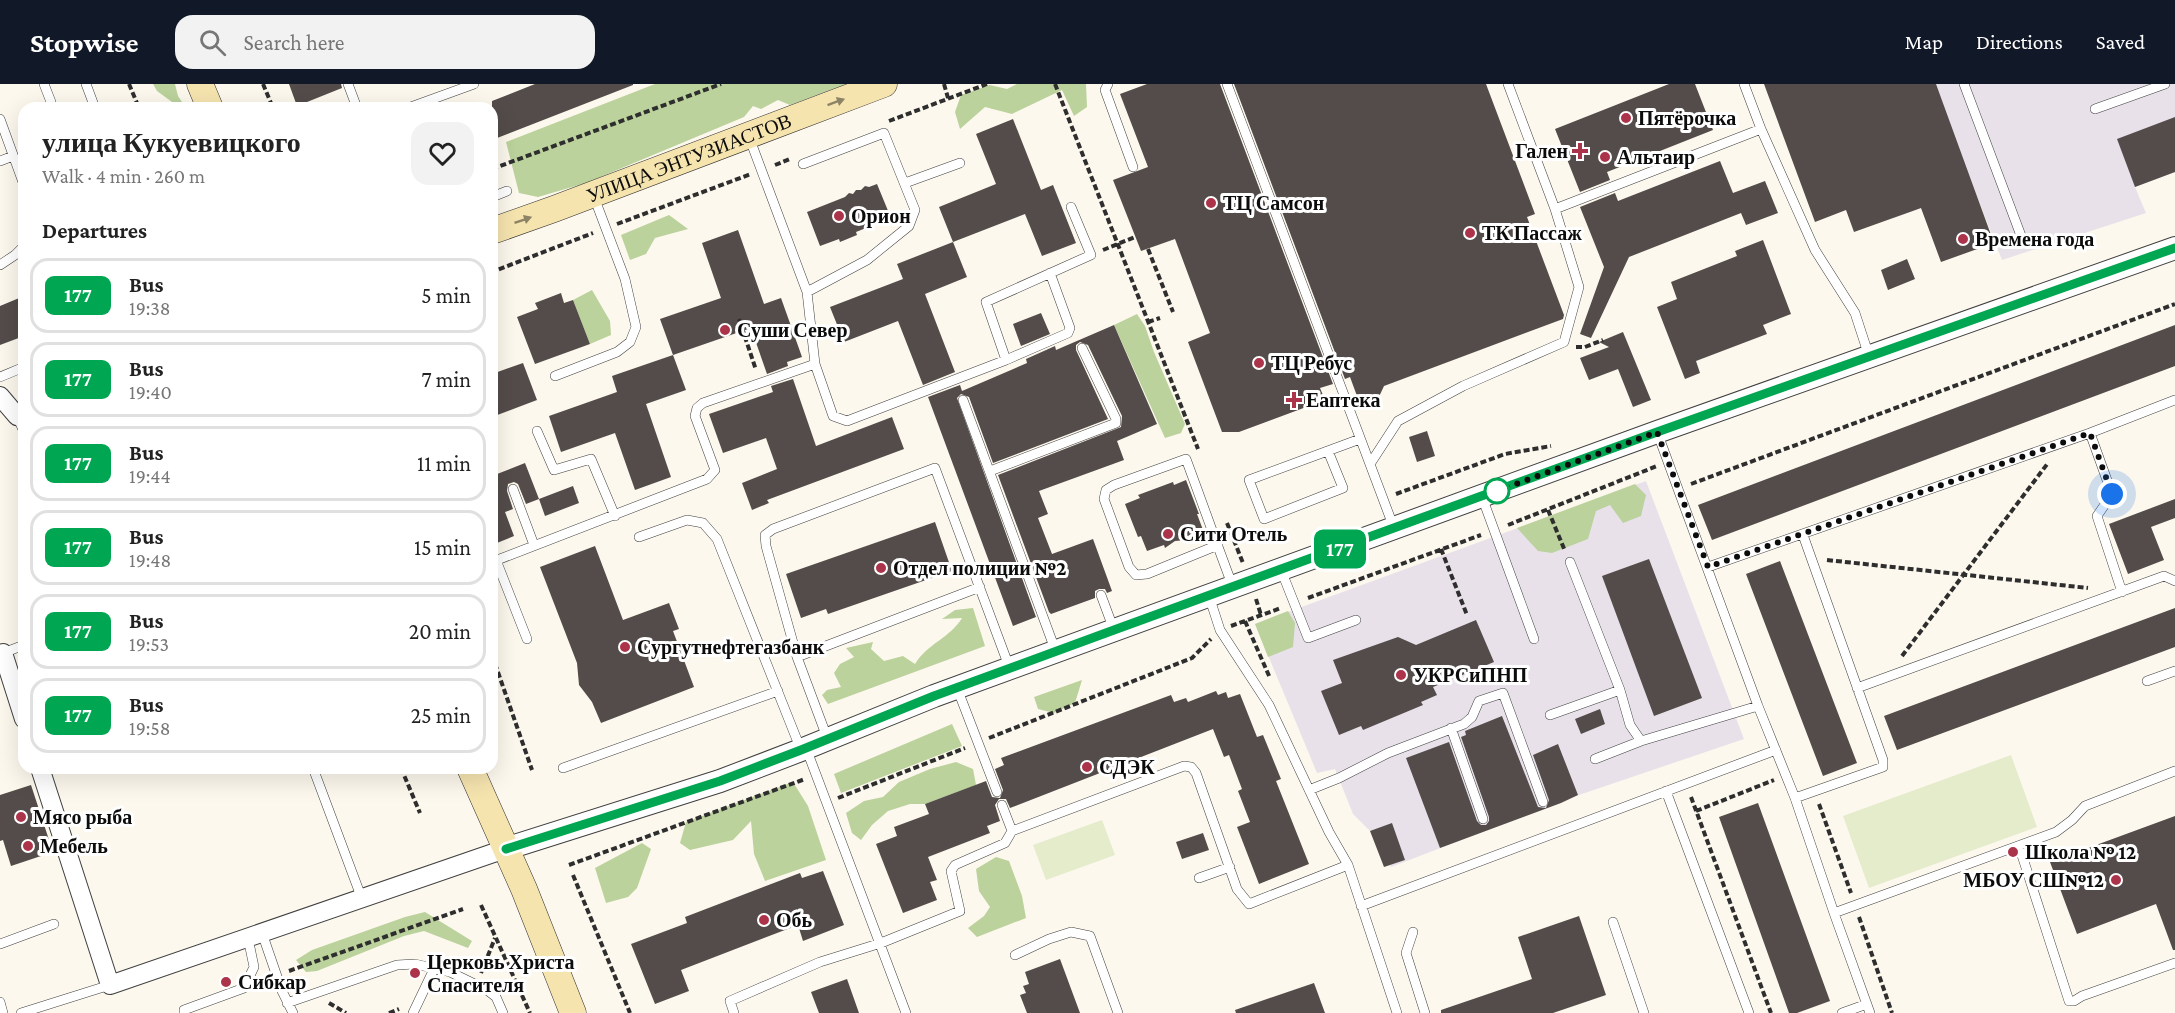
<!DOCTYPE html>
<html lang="en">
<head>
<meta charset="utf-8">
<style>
	body { margin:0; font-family:"Crimson Pro",serif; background:#f2f2f2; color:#222; height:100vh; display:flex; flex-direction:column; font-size:22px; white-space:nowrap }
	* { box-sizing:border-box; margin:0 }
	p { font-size:20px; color:#767676 }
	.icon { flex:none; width:33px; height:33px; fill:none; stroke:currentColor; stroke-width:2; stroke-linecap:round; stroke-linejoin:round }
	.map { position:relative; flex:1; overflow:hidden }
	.drawer { position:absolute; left:18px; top:18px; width:480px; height:672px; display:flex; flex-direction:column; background:#fff; border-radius:18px; box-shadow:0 6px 24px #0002 }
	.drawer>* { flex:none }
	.badge { padding:0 12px; border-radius:9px; font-size:21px; line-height:39px }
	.you { position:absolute; width:30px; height:30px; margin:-15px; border:4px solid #fff; border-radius:50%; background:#1a73e8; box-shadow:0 0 0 9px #1a73e833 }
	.map>.badge { position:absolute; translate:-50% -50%; box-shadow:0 0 0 3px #fff }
	h2 { padding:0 24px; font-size:22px; line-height:54px }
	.round { display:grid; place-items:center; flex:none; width:63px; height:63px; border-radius:18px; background:#f2f2f2 }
	.head { display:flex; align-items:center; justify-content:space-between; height:102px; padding:0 24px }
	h1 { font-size:28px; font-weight:700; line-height:45px }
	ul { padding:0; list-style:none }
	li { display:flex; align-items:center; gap:18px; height:75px; margin:0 12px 9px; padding:0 12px; border:3px solid #e0e0e0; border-radius:18px }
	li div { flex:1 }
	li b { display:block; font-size:22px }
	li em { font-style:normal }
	li .badge { min-width:66px; font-weight:700; text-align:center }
	header { display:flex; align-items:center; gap:36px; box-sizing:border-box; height:84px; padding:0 30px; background:#111827; color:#fff }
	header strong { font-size:28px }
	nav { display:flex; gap:33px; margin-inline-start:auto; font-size:21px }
	.search { width:420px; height:54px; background:#f2f2f2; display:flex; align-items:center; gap:15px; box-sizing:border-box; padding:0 21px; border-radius:18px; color:#767676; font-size:22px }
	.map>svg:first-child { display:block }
</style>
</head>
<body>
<header>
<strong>Stopwise</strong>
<div class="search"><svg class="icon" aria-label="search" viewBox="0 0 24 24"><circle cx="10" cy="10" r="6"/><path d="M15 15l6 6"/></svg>Search here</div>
<nav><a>Map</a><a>Directions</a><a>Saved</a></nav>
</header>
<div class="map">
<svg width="2175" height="929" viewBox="0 0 2175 929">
	<rect width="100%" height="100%" fill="#fdf8ed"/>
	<!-- industrial -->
	<path fill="#e8e1ea" d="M1845,0H2175V88L2135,103L2146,129L2002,176L1974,105L1894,134Z
		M1646,397L1744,655L1579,711L1391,783L1390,781L1405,776L1370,747L1353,730L1335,685L1317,689L1255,540Z"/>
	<!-- forest -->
	<path fill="#bbd29c" d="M153,0H175L178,12L186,24H173L172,18L157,7Z
		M655,0H846L790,21L778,16L761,25L753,22L744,33L586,99L538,113L519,109L506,58Z
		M1017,0H1086L1087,23L1074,32L1062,6L1012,30L985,23L960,45L955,28L961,11L990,1L1007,5Z
		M669,131L688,145L655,154L646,170L630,176L621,151Z
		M592,206L610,237L611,251L590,260L573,216Z
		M1137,230L1145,242L1154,268L1185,340L1181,349L1165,354L1114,241Z
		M1635,400L1646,411L1641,432L1623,439L1610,421L1596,427L1588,455L1552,469L1538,467L1517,444Z
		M973,524L985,562L828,620L822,611L827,606L841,603L834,589L840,580L854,573L846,564L873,558L871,565L884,577L903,572L915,580C927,560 951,553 962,534L942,535L955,526Z
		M1288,527L1295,539L1293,563L1268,573L1255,540Z
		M1082,596L1075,619L1054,629L1038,625L1034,613Z
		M952,640L962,662L841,709L834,690Z
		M956,678L973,685L976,701L925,720H910L888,727L872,741L861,756L852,749L846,729L864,717L883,713L899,698L930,685Z
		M793,698L808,722L826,776L765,797L754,770L751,737L733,756L690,766L680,759L686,738Z
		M642,759L651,765L637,804L628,813L606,819L595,784Z
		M996,773L1009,777L1022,812L1026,834L977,853L968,844L984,832L990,823L979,807L976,785Z
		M425,828L472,857L468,864L424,847L404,852L317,887L306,888L296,876L312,866L405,833Z"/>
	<!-- pitch -->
	<path fill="#e5eccb" d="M2011,671L2037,743L1869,804L1843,732Z
		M1102,736L1115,771L1046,796L1033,761Z"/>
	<!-- building -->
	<path fill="#534c4a" d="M289,0H341L342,4L297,22Z
		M535,0H633V1L492,56V17Z
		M1147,0H1220L1333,300L1320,304L1325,316L1239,348H1222L1188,258L1210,249L1175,155L1141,167L1113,96L1148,83L1120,10Z
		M1234,0H1486L1535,130L1527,133L1564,231L1563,235L1384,302L1377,317L1373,320L1363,318L1357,312L1350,293L1345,295Z
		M1669,0H1695L1713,46L1607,88L1610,96L1580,108L1555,45Z
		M1764,0H1936L1994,159L1941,178L1921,124L1854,148L1846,126L1815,138Z
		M2175,33V88L2135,103L2117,55Z
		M1013,35L1041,106L1053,101L1076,159L1042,172L1025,130L953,158L939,123L996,100L976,50Z
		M1720,77L1733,109L1765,97L1778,129L1746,141L1741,129L1629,173L1591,254L1580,250L1604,183L1580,123L1615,109L1618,117Z
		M877,100L891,134L856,148L857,151L840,158L839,155L820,162L807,128L845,113L849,109L853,110L856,106H861L865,102L869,103Z
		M738,146L764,220L781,214L802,273L787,278L788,282L767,290L751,244L673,271L660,235L721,214L702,159Z
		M1763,156L1791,230L1763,241L1767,250L1696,277L1700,289L1685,295L1657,223L1677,215L1671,198L1737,172L1735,167Z
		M953,158L967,193L925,210L955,288L923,301L898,237L844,258L830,223L903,195L897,180Z
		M1907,175L1915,195L1888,206L1881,186Z
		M561,209L564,219L573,216L590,260L535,280L517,233L538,225L535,219Z
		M24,212V252L0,261V222Z
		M1041,229L1050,250L1021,262L1013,240Z
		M1114,241L1157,340L1117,357L1124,376L1039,407L1048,430L1038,434L1052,470L1093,455L1112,507L1107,509L1105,505H1099L1095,507V514L1051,530L1049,528L998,391L1121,343L1122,332L1088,261L1080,258L1076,261V266L1108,335L993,379L969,313L961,310L957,314L1036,533L1013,542L928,313L960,301L962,307L1027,279L1026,275L1055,262L1056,266Z
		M2175,241V282L1712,456L1698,421Z
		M1623,248L1651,316L1633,323L1618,285L1589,296L1580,274L1609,263L1599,258Z
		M673,271L686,306L646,320L671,393L635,406L615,349L561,368L549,332L617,308L612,292Z
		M523,279L537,316L492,333V290Z
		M793,295L816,362L892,333L904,365L767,416L769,419L752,426L742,399L777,385L766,354L723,369L709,330L773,308L771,302Z
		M1427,347L1435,372L1417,378L1409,353Z
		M525,379L539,415L526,420L518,400L514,398L508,400L507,407L513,425L505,428L514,452L492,461V392Z
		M1186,396L1199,430H1197L1203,446L1185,453L1186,456L1175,457L1165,464L1164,461L1147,467L1141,452L1138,453L1125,420L1140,414L1138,411L1173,398L1174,401Z
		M573,402L579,419L545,432L539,415Z
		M2175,415V434L2151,443L2164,476L2128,490L2109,440Z
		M935,438L952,487L828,530L826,525L801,534L786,490Z
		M595,462L623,536L669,519L679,545L673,547L694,603L601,639L592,618L579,601L577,579L540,483Z
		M1649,475L1702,614L1654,632L1602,492Z
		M1780,477L1857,679L1823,692L1746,490Z
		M2175,524V563L1897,666L1884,632Z
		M1476,536L1494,578L1433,603L1437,611L1421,618L1423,621L1363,646L1361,642L1339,651L1321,607L1342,599L1333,576L1398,553L1416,561Z
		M1216,607L1218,611L1226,608L1228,614L1240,610L1257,653L1263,651L1281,695L1276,697L1309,780L1259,800L1237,743L1250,738L1238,707L1242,705L1229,671L1224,673L1213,645L1010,724L1006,715H999L995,721L1000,737L987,742L990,749L928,773L937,796L930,798L937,816L903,829L876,760L897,752L894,743L929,730L925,720L986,697L992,713L1000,714L1003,706L995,685L1004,681L1001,674L1171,611L1174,618L1186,614L1188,618Z
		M1600,625L1605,640L1581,650L1575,635Z
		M1502,632L1538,723L1546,724L1549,716L1533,671L1558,660L1578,711L1561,719L1440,764L1406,674L1449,658L1477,737L1481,741H1486L1489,737V733L1461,653L1466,651L1465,647Z
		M31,701L53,768L11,782L3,756L0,757V711Z
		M1758,719L1830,917L1797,929H1789L1719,733Z
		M2175,732V866H2173L2156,820L2077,850L2050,778Z
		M1392,739L1405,776L1384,783L1370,747Z
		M1203,749L1209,766L1182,775L1176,758Z
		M823,787L844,841L803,857L798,841L681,886L689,907L655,920L631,860L687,839L685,833L800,789L802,794Z
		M1579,832L1606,911L1553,929H1441V926L1532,895L1518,853Z
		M1060,875L1080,929H1027L1020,911L1026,909L1023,902L1029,900L1025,888Z
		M847,895L859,929H819L811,908Z
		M1314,899L1325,929H1236L1235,926Z"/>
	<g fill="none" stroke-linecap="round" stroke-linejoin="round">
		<defs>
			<path id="service" d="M44,0L51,18
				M86,0L95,24
				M348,0L357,24
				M1108,0L1105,6L1133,83
				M1227,0L1394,444
				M1744,0L1761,45L1815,166L1855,229L1869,272
				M1964,0L2023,157
				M408,24L474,0
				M2095,25L2165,0
				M0,35L24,101
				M0,77L13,72
				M803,80L884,49L915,126L909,142L867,176L807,208
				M905,99L960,79
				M492,113L507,107
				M1555,125L1761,45
				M0,181L15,171L24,162
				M1006,276L986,218L1091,171L1071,123
				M815,280L833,332L847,337L1006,276L1068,249L1070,244L1050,189
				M555,292L617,268L630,258L636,243L625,195L594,113
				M0,293L24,283
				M963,316L1056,568
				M17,332L24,348
				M537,347L554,386L591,375L615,432
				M1657,348L1758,622L1795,714L1834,829L1870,929
				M2090,349L2112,410L2097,432L2122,508
				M1328,367L1343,404L1264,435L1249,396L1360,355
				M1370,380L1398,337L1463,302L1564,258L1579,203L1555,125L1508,0
				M990,387L1116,339V335L1082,264
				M513,405L534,461
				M1482,413L1534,555
				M639,453L687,436L703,439L717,455L801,666
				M1218,461L1147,490L1136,491L1129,483L1104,415L1106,406L1114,401L1186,375C1202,418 1217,461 1233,503
				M496,476L527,555
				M492,478L707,395L715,386L695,332L697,324L703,319L815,280L807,208L749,53
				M1570,478L1620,606L1630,641L1641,657
				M1708,483L2090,349L2175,316
				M1281,486L1308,554L1356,536
				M1101,511L1114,546
				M1209,512L1220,546L1269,621L1329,748L1348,781L1397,929
				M2,567L3,569L24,561
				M797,573L980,503
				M2147,597L2175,587
				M957,604L997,708
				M1857,604L2164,492L2175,497
				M1550,631L1620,606
				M1451,644L1483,735
				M828,656L797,573L766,462L765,451L773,445L935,384L1010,585
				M806,664L906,929
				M1595,675L1641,657L1758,622
				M313,684L362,815
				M563,684L778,607
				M1309,706L1339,694L1388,669L1464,640L1472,633L1479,617L1503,609L1543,718
				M1666,707L1749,929
				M1795,714L1883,683V676L1803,451
				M1002,721L1012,747
				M2019,762L2069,917H2074L2082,912L2175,879
				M1199,794L1230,783
				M1361,822L1776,666
				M1834,829L2056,748L2072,736L2085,722L2175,687
				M1613,838L1644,929
				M1413,848L1406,869L1425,929
				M262,849L282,907L293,929
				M0,860L54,840
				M1015,871L1049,855L1071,848L1090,852L1118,929
				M0,918L3,929
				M287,919L397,881L415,880L450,888L487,906L496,913L503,929
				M21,929L110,901
				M184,929V926L244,904L254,883L248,854
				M413,929L435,883
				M734,929L730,917L820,878L881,859L960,827L951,787L955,781L1005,759L1012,747L1184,682L1191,683L1196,689L1237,805L1249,820L1348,781
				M1842,929L1867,920"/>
			<path id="minor" d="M0,312L17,332L24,329
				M3,569L24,635
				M40,684L110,901L505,765"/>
			<path id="tertiary" d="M505,765L720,697L801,666L934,612L1657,348L2175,164"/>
			<g id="secondary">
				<path d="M200,0L210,24"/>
				<path id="s1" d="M492,147L554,125L884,0"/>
				<path d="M470,684L524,805L573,929"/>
			</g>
		</defs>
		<!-- service casing -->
		<use href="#service" stroke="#3f3f3f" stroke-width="10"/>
		<!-- minor casing -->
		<use href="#minor" stroke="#3f3f3f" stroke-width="20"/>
		<!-- tertiary casing -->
		<use href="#tertiary" stroke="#3f3f3f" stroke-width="24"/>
		<!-- secondary casing -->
		<use href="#secondary" stroke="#2e2e2e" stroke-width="27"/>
		<!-- path -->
		<path stroke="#2e2e2e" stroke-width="4" stroke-dasharray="6 3" stroke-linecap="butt" d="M129,0L139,24
			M263,0L273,24
			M944,0L948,14
			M1055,0L1198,365
			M889,37L987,0
			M775,81L790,75
			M492,85L721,0
			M617,140L751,90
			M1148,165L1173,228
			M1103,166L1135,153
			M492,191L497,186L593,149
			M739,235L756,286
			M1148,238L1160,234
			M1576,263H1585L1603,256
			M1691,400L2175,220
			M1396,410L1505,370L1551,362
			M1548,426L1565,467
			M1227,439L1243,479
			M1508,441L1657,382
			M1441,465L1467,531
			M1827,476L2088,504
			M1308,514L1481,451
			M1256,515L1261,531
			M1245,537L1270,594
			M1231,542L1281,524
			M492,571L532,686
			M1902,572L2048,379
			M989,654L1192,574L1211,555
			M401,684L420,729
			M1691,713L1771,929
			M838,714L965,664
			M1819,720L1851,809
			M1696,727L1774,696
			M569,781L805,695
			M573,791L630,929
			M481,821L530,929
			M1859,833L1892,929
			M289,887L463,825
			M481,889L495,854
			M329,919L346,929
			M389,929L399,925"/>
		<!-- service -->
		<use href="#service" stroke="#fff" stroke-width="9"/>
		<!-- minor -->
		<use href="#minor" stroke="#fff" stroke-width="18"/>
		<!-- tertiary -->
		<use href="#tertiary" stroke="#fff" stroke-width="22"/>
		<!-- secondary -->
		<use href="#secondary" stroke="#f6e4af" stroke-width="26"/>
	</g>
	<!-- one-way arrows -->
	<defs><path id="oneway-solid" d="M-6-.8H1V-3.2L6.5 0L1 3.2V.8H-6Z" transform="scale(1.5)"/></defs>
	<g fill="#8d8366">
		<use href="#oneway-solid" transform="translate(836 18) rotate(-20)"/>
		<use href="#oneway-solid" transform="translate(523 136) rotate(-19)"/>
	</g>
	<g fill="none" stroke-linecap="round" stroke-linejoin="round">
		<defs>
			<path id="line" d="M506,765L720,697L801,666L934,612L1114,546L1657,348L2175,164"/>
		</defs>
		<!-- line casing -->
		<use href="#line" stroke="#fff" stroke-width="14"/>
		<!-- line -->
		<use href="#line" stroke="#00a651" stroke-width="9"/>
		<!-- walk -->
		<path stroke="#0c0c0c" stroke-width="6" stroke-dasharray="0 10.8" d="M1497,407L1657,348L1708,483L2090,349L2112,410"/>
	</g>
	<!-- markers -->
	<g fill="#ab344a" stroke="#fff" stroke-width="2">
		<circle cx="1626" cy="34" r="6"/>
		<path d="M1577 58h6v6h6v6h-6v6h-6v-6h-6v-6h6z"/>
		<circle cx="1605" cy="73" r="6"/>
		<circle cx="1211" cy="119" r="6"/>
		<circle cx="839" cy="132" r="6"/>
		<circle cx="1470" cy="149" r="6"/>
		<circle cx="1963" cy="155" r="6"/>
		<circle cx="725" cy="246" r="6"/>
		<circle cx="1259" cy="279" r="6"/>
		<path d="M1291 307h6v6h6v6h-6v6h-6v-6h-6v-6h6z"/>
		<circle cx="1168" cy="450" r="6"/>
		<circle cx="881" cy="484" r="6"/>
		<circle cx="625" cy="563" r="6"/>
		<circle cx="1401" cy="591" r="6"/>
		<circle cx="1087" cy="683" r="6"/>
		<circle cx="21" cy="733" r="6"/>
		<circle cx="28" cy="762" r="6"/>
		<circle cx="2013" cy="768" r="6"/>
		<circle cx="2116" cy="796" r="6"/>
		<circle cx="764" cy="836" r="6"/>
		<circle cx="415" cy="889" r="6"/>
		<circle cx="226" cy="898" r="6"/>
	</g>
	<circle fill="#fff" stroke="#00a651" stroke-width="3" cx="1497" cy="407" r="12"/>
	<g text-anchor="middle" stroke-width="6" stroke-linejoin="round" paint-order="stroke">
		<!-- poi labels -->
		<g font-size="20" font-weight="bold" fill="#0c0c0c" stroke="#fff" text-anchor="start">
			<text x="1638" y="41">Пятёрочка</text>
			<text x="1568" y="74" text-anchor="end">Гален</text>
			<text x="1617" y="80">Альтаир</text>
			<text x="1223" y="126">ТЦ Самсон</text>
			<text x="851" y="139">Орион</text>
			<text x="1482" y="156">ТК Пассаж</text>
			<text x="1975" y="162">Времена года</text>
			<text x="737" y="253">Суши Север</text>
			<text x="1271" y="286">ТЦ Ребус</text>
			<text x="1306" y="323">Еаптека</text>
			<text x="1180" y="457">Сити Отель</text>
			<text x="893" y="491">Отдел полиции №2</text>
			<text x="637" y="570">Сургутнефтегазбанк</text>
			<text x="1413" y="598">УКРСиПНП</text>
			<text x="1099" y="690">СДЭК</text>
			<text x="33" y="740">Мясо рыба</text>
			<text x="40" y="769">Мебель</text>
			<text x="2025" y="775">Школа № 12</text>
			<text x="2104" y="803" text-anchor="end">МБОУ СШ№12</text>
			<text x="776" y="843">Обь</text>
			<text x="427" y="885">Церковь Христа<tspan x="427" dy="23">Спасителя</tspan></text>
			<text x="238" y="905">Сибкар</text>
		</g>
		<!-- street labels -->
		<g font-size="20" fill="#0c0c0c" stroke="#fff">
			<text dy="7" stroke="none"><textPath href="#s1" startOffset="210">УЛИЦА ЭНТУЗИАСТОВ</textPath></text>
		</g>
	</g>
</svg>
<div class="you" style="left:2112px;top:410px"></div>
<b class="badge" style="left:1340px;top:465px;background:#00a651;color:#fff">177</b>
<section class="drawer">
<div class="head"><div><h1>улица Кукуевицкого</h1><p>Walk · 4 min · 260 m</p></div><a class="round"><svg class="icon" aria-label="heart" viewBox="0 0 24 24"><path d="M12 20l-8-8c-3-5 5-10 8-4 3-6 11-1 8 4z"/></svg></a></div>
<h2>Departures</h2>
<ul>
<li><span class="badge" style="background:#00a651;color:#fff">177</span><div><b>Bus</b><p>19:38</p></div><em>5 min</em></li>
<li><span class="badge" style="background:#00a651;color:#fff">177</span><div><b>Bus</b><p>19:40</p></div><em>7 min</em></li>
<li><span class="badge" style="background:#00a651;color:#fff">177</span><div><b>Bus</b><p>19:44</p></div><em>11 min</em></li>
<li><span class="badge" style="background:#00a651;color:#fff">177</span><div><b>Bus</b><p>19:48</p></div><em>15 min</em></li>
<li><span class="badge" style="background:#00a651;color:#fff">177</span><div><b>Bus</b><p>19:53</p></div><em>20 min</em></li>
<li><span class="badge" style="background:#00a651;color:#fff">177</span><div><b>Bus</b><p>19:58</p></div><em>25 min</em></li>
</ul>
</section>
</div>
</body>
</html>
